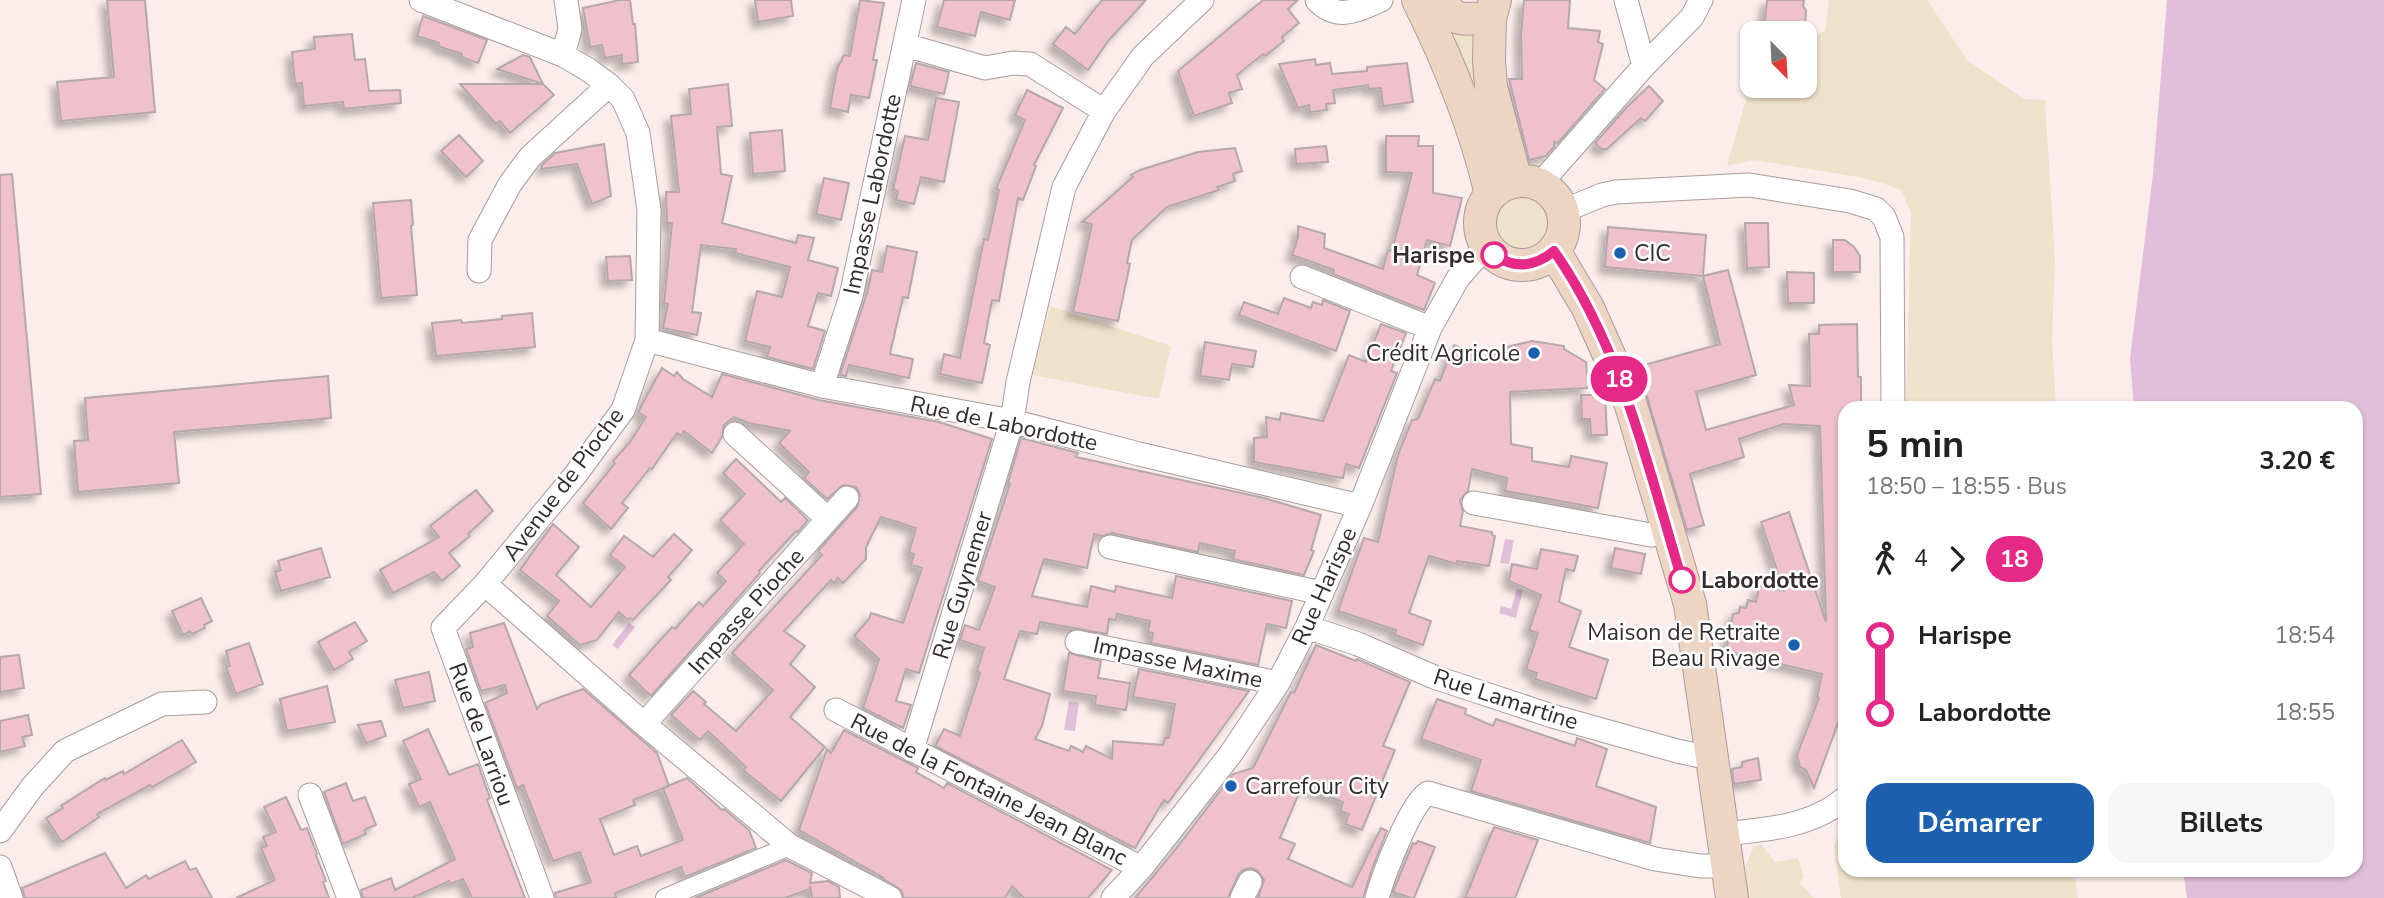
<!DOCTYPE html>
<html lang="fr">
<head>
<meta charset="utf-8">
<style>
	body { margin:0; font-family:"Nunito Sans",sans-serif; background:#f6f6f6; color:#222; height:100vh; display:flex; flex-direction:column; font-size:26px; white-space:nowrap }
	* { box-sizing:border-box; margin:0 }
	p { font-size:23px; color:#767676 }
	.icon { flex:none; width:38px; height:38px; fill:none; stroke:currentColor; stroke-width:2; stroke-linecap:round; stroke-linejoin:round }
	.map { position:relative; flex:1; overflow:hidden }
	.details { position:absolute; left:1838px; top:401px; width:525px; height:476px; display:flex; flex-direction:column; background:#fff; border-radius:21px; box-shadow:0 2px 5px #0004 }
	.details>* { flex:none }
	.badge { padding:0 14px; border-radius:23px; font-size:24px; line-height:46px }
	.needle { width:46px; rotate:156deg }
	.controls { position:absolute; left:1740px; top:21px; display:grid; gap:14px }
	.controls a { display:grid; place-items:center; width:77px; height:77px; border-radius:14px; background:#fff; box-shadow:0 2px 5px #0004; font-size:35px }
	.map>.badge { position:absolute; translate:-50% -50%; box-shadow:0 0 0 4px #fff }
	.legs { display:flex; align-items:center; gap:10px; height:77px; padding:0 28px; font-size:23px }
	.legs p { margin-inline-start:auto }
	.summary { display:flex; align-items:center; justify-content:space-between; height:119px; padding:0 28px }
	h1 { font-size:38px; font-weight:700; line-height:52px }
	.button { display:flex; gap:14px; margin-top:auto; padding:14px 28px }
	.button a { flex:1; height:80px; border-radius:21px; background:#1d60b0; color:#fff; font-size:28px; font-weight:700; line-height:80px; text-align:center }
	.button a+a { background:#f6f6f6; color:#222 }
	ul { padding:0 28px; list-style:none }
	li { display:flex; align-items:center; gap:24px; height:77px; font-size:26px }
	li i { display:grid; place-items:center; width:10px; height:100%; margin:0 9px; background:currentColor }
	li i::after { content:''; width:18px; height:18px; margin:-9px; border:5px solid; border-radius:50%; background:#fff }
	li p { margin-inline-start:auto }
	li:first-child i { background:linear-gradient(#0000 50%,currentColor 0) }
	li:last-child i { background:linear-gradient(currentColor 50%,#0000 0) }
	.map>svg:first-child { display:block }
</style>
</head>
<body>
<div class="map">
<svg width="2384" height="898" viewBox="0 0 2384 898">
	<defs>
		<filter id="shadow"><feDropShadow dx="-6" dy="6" stdDeviation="3.5" flood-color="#0004"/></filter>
	</defs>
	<rect width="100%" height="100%" fill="#fbedeb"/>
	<!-- green -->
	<path fill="#efe2ca" d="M1829,0H1927L1967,60L2024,99L2045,100L2055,259L2052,340L2056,408H1906L1911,214L1902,191L1885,184L1859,177L1754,160L1727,166L1752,78V86H1804V42L1825,31Z
		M1437,14L1475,31L1493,149Z
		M1491 222a30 30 0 1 1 60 0a30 30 0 1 1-60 0Z
		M1050,306L1171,346L1159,399L1032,375Z
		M1837,838H1844V870H2074L2078,898H1841L1834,847Z
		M1761,844L1775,862L1798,858L1804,876L1800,883L1814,898H1747C1742,880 1745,863 1754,847Z"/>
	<!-- water -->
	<path fill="#e2bfd9" d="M2167,0H2384V898H2187L2183,870H2356V408H2134L2130,358L2153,174Z
		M1505,539L1514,540L1509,564L1500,563Z
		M1517,589L1523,590L1516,618L1499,613L1501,606L1511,609Z
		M629,623L635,627L618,649L612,645Z
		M1069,701L1079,703L1075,731L1064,730Z"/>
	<!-- building -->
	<path fill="#eec1cc" stroke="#b5a8ab" stroke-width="2" filter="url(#shadow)" d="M107,0H145L155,112L61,121L57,82L114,77Z
		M620,0H630L633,24H635L638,62L622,64V55L605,58L602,45L590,47L583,8Z
		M755,0H791L793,16L758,22Z
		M860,0L884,3L873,60H877L869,98L851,95L848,112L830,108L837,69L844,55L850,56Z
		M944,0H1015L1010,20L981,12L975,36L937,27Z
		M1102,0H1146L1109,40L1088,70L1053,44L1066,27L1075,34Z
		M1263,0H1298L1288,9L1299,23L1282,37L1284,41L1265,56L1263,54L1237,75L1242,89L1229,93L1232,103L1194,116L1178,71Z
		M1524,0H1570L1568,28L1600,31L1598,42L1603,44L1594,80L1605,89L1558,143L1554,142V147L1546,156L1529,160L1509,79H1522L1521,34Z
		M1767,0H1804L1803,6L1806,10L1805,31L1764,30Z
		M423,16L487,40L478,63L461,57L462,54L438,46L439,43L417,36Z
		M352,34L355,60L365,59L369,91L400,90L401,103L344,109L343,102L304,106L302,83L295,84L292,52L315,49L314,37Z
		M523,55L530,57L543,84L554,95L510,133L500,121L496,124L460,84H543L497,69Z
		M1315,59L1316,65L1330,63L1332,74L1367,71V67L1407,63L1413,102L1383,106L1381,88L1369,89L1368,85L1333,90L1335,103L1326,104L1327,110L1310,112L1309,105L1298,108L1279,64Z
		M916,63L949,72L944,94L910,86Z
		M728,84L732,126L717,127L721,174L732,176L722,223L796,243L798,235L814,238L808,260L838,268L831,296L818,293L808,326L825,331L813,369L767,357L770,347L745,341L757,291L782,297L790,267L735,253L736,249L701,245L692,312L701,313L697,335L663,328L668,304L664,303L672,223H667L666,192H679L671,116L691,114L689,89Z
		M1649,86L1663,101L1645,121L1641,118L1607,149H1601L1595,143L1626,108Z
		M1027,90L1063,108L1034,165L1036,166L1023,200L1018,198L999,301L992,300L984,343L990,345L982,383L940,374L944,354L960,358L984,239L988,240L999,190L996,189L1025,120L1015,115Z
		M936,98L959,102L944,182L921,177L914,204L896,200L898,191L894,190V185L905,136L928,140Z
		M782,130L785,171L753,174L750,133Z
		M459,135L483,161L466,177L441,151Z
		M1386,136H1419L1418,146H1433V193L1462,198L1450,246L1427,240L1417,275L1435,283L1424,310L1333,274L1334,270L1292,255L1298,238V226L1325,234L1324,248L1383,269L1388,250L1392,251L1412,173L1386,172Z
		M604,144L611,196L592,204L577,164L542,169V165L555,153Z
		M1326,146L1328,162L1296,164L1295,149Z
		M1235,148L1242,171L1233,174L1235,181L1217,187L1219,190L1167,207L1132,240L1127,263L1130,264L1118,321L1073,312L1092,224L1082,222L1133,177L1131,175L1140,170L1198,152Z
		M12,174L41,494L0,497V175Z
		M824,178L849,183L841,220L816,214Z
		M411,200L413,225L411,226L417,295L381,298L373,203Z
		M1745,223H1768L1769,267L1747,268Z
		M1608,227L1706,235L1703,276L1605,267Z
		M1833,240H1845L1854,247L1860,256V272H1833Z
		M887,246L917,252L908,298L903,297L890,354L913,359L909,378L849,365L846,376L840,375L868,290L872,270L882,272Z
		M630,256L632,280L608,281L606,257Z
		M1728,270L1756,375L1696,392L1706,430L1794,405L1789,385L1810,386L1809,334H1819V325L1857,324L1858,377H1861V408H1844V707L1814,788L1806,770L1800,767L1797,755L1819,698L1817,697L1822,674L1726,651L1733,614L1739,613L1740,607L1746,608L1748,600L1756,602L1759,586L1784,591L1761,522L1789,512L1826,622L1820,426L1783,424L1739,439L1744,457L1690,474L1704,525L1687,530L1644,387L1641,366L1720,344L1703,276Z
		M1787,272L1814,273V303H1788Z
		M1284,298L1311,308L1313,302L1322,305L1323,300L1350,311L1336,351L1239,315L1244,302L1278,314Z
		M532,313L535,347L436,356L432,323L461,320L462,323L502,319V316Z
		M1381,324L1406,333L1391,371L1397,373L1359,468L1346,464L1343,478L1254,462V438L1267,437L1266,417L1280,420L1281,413L1323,421L1349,355L1366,362Z
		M1532,341L1564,346V349L1586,362L1588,388L1510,392L1511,444L1532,448V461L1569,467L1571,456L1607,463L1598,508L1505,491L1507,478L1472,469L1468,491L1460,500L1463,511L1460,526L1492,532V535L1495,536L1489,566L1457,561V564L1429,556L1409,613L1431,621L1423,645L1395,635L1396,630L1338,611L1364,538L1378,542L1398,455L1412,420L1418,419L1435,379L1440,381L1454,345L1486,359L1502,350V348Z
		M1205,342L1256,351L1253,367L1232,364L1229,380L1200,376Z
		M662,368L674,376L677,372L683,379L712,397L722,374L819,400L939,422L992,439L919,673L906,669L896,701L911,705L903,728L863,708L879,659L854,636L869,619L871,613L903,623L922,568L911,565L914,554L909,552L916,528L881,517L866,547V559L843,583L838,578L834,583L831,580L784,631L805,646L790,664L815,687L790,717L825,747L781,801L743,770L746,767L708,731L700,740L671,715L693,691L706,702L704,704L736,731L773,690L732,653L822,555L818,551L857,507L860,494L856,487L843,485L827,499L804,478L809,472L779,443L790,431L749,423L734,417L724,425L722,437L712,453L684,431L681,436L677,433L652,469L650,468L622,503L628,508L611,529L583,503L615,463L613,461L630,442L646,417L638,412Z
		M328,376L331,418L174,432L179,483L78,492L74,441L88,440L85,398Z
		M1581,395H1605L1607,435H1591L1590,419H1582Z
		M1021,438L1078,453L1076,457L1264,498L1321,515L1311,550L1314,551L1304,575L1233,559L1235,551L1200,543L1198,552L1112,533L1102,536L1094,534L1087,568L1044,559L1032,596L1087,607L1091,586L1115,592L1116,586L1172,598L1176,576L1292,601L1286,628L1267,624L1258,665L1151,643L1153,633L1148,632L1150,621L1117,614L1116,620L1109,619L1107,634L1040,622L1037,634L1020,631L1004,679L1050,694L1042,726L1035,739L1069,751L1071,746L1083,752L1086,746L1112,759L1113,741L1163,745L1165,738H1169L1175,704L1133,697L1139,669L1249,691L1168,803L1164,800L1135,848L935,746L944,729L960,736L980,673L977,671L984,648L960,640L965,625L979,630L995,587L978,581L1010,484L1008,483Z
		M736,459L781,502L785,498L808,520L798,532L796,531L759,571L760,573L651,696L629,675L672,627L675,629L699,602L703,606L726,581L717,573L744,544L720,520L745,494L723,473Z
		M476,490L493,511L468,534L470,536L449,553L460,566L442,581L434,572L393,593L380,570L439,537L430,526Z
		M553,524L579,547L556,575L591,607L625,567L610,555L624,536L653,557L674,534L692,550L668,577L671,580L633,620L630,618L628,620L619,612L597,640L580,645L547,616L559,601L520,570Z
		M321,548L330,577L281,591L275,572L281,570L278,561Z
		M1615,548L1645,554L1641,574L1611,568Z
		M1541,549L1578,556L1574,571L1566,569L1559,602L1581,611L1569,647L1608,660L1596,699L1535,679L1537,673L1526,669L1538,633L1529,630L1541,595L1509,581L1512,564L1537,569Z
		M201,598L212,621L204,625L205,628L192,634L190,631L183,635L172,611Z
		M355,622L367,641L349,652L353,659L334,670L318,642Z
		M504,623L537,709L541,704L583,689L657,753L669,786L633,800L635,805L600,819L614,855L637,846L641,856L683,840L663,788L687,778L722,810L724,809L749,830L756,848L685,877L681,867L615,893L616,898H556L555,893L591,882L580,852L553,861L523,785L517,788L485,703L507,693L505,685L481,691L466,649L473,647L470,633Z
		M249,643L263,684L236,694L226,667L230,666L226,651Z
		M1316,645L1356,661L1357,659L1410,682L1383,746L1395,750L1362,830L1345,824L1349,814L1340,811L1343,802L1302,786L1280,838L1295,844L1288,859L1352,887L1381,828L1387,831L1372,869L1363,898H1258L1264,880L1257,870L1250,868L1243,870L1238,875L1228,898H1135L1176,849L1233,774L1253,768L1291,692L1294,693Z
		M1069,653L1101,661L1098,678L1130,683L1126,710L1095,705L1096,696L1063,691Z
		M19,655L24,688L0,692V657Z
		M429,672L435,701L403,708L395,680Z
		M327,686L335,722L287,731L280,699Z
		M1437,699L1466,709L1465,714L1493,726L1496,719L1575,746L1577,738L1607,749L1596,786L1656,807L1650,843L1471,791L1481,760L1421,739Z
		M28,715L32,735L22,737L25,746L0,752V721Z
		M381,721L386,736L366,743L358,725Z
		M428,729L449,775L478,764L490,798L487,800L525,898H472L463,879L450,884L449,881L412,898H363L361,890L391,878L395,890L455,859L430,802L419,807L409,784L421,779L403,741Z
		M844,730L918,768L916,772L944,788L947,783L1112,870L1088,898H1024L1012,886L1005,898H904L901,890L880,877H882L799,830L827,749L831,753Z
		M182,740L196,762L152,787L150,785L97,814L99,817L62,842L46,818L63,808L61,806L105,778L106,780L123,771L124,774Z
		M1758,758L1761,780L1734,784L1732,769L1742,767V762Z
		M346,783L353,801L365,797L376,825L364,830L366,834L343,844L324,792Z
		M286,797L301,830L307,828L317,854L316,855L326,881L323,882L329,898H236L275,880L261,848L267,846L263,837L276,832L264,807Z
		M1494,827L1538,840L1515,898H1465Z
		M1418,841L1435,847L1414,898H1411L1393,892L1413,843L1416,844Z
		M105,853L126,888L146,875L149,879L185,861L190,870L196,868L212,898H25L22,888Z
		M786,860L812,873L810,883L828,881L839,887L840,898H812L810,886V889L785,898H695Z"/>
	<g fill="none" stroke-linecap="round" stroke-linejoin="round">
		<defs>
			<path id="pedestrian" d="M665,898L790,846"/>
			<path id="minor" d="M421,0L563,55L587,69L609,85L623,99L638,133L649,210L647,340L623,410L576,474L485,584L644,724L790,846L890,898
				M1317,0C1338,22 1358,10 1381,0
				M1626,0L1644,66
				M905,45L985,68L1013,63L1030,64L1104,111
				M563,55L570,29L566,0
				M1540,184L1644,66L1692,17L1701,0
				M1563,211L1602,195L1616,192L1749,185L1850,201L1876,209L1884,217L1892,237L1893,408
				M479,271L480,240L510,184L530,157L609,85
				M1302,277L1430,328
				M647,340L822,386L1012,421L1139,454L1360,506
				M822,386L851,296L914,0
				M735,434L828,519
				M1474,503L1651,535L1667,531
				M1110,547L1322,593
				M485,584L443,628L542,898
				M1307,627L1358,644L1434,677L1552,716L1677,751L1710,758
				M1077,642L1278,683
				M836,710L1141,868
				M644,724L847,498
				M912,750L1012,421L1018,382L1064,187L1104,111L1143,56L1202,0
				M310,795L349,898
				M0,831L33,786L65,751L162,704L205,702
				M1722,834C1764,830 1811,827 1844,799
				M0,867L11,898
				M1113,898L1141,868L1230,755L1278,683L1307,627L1360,506L1430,328L1458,278L1486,246
				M1242,898L1250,882
				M1377,898C1383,876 1410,804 1428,793L1655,859L1700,866H1726"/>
			<path id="secondary" d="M1418,0C1449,62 1475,127 1491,194
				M1439,0C1460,27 1461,16 1490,19
				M1495,0L1490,19L1489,60L1491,87L1516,181
				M1480 223a42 42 0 1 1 84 0a42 42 0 1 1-84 0Z
				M1554,251L1588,308L1630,402L1690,604L1732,898"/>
		</defs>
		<!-- pedestrian casing -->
		<use href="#pedestrian" stroke="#a99c9a" stroke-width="20"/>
		<!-- minor casing -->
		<use href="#minor" stroke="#a99c9a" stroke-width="25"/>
		<!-- secondary casing -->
		<use href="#secondary" stroke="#a99c9a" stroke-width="34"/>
		<!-- pedestrian -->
		<use href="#pedestrian" stroke="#fff" stroke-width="18"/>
		<!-- minor -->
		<use href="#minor" stroke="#fff" stroke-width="23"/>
		<!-- secondary -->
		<use href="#secondary" stroke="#edd5c4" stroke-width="32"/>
	</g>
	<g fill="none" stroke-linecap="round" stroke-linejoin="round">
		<defs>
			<path id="line-1" d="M1494,255C1515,269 1535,267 1554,251C1622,348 1648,468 1682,580"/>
		</defs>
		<!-- line-1 casing -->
		<use href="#line-1" stroke="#fff" stroke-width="16"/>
		<!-- line-1 -->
		<use href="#line-1" stroke="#e62987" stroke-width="10"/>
	</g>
	<!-- markers -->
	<g fill="#1d60b0" stroke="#fff" stroke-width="2.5">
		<circle cx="1620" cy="253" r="7"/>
		<circle cx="1534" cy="353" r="7"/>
		<circle cx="1794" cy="645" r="7"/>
		<circle cx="1231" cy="786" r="7"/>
	</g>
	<g fill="#fff" stroke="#e62987" stroke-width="3.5">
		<circle cx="1494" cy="255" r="12"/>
		<circle cx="1682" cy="580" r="12"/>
	</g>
	<g text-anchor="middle" stroke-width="5" stroke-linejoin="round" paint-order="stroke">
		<!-- street labels -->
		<g font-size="23" fill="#322d2c" stroke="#fff">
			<text transform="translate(872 194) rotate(-78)" y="8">Impasse Labordotte</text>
			<text transform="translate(1004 423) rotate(12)" y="8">Rue de Labordotte</text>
			<text transform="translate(563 484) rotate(-53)" y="8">Avenue de Pioche</text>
			<text transform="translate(962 585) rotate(-73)" y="8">Rue Guynemer</text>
			<text transform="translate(1324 586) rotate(-66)" y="8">Rue Harispe</text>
			<text transform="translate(746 611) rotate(-48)" y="8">Impasse Pioche</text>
			<text transform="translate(1178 662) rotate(12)" y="8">Impasse Maxime</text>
			<text transform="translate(1506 699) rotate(18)" y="8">Rue Lamartine</text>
			<text transform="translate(482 734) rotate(70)" y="8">Rue de Larriou</text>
			<text transform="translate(989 789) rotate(27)" y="8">Rue de la Fontaine Jean Blanc</text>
		</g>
		<!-- poi labels -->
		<g font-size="23" fill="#322d2c" stroke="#fff" text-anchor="start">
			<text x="1634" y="261">CIC</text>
			<text x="1520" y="361" text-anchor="end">Crédit Agricole</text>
			<text x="1780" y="640" text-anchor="end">Maison de Retraite<tspan x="1780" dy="26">Beau Rivage</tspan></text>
			<text x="1245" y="794">Carrefour City</text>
		</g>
		<!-- stop labels -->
		<g font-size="23" font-weight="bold" fill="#322d2c" stroke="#fff" text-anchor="end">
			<text x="1475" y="263">Harispe</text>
			<text x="1701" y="588" text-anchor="start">Labordotte</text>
		</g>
	</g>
</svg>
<div class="controls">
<a><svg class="needle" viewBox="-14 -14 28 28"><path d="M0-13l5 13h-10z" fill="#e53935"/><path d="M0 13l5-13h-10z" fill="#767676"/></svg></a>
</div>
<b class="badge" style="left:1619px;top:379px;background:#e62987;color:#fff">18</b>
<section class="details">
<div class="summary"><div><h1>5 min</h1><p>18:50 – 18:55 · Bus</p></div><b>3.20 €</b></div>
<div class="legs"><svg class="icon" aria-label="walk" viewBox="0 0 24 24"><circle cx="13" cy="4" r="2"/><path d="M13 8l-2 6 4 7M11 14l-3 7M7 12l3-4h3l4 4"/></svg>4<svg class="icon" aria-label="forward" viewBox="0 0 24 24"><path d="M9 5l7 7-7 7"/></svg><b class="badge" style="background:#e62987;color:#fff">18</b></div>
<ul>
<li><i style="color:#e62987"></i><b>Harispe</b><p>18:54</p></li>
<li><i style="color:#e62987"></i><b>Labordotte</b><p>18:55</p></li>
</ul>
<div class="button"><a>Démarrer</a><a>Billets</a></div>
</section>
</div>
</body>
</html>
